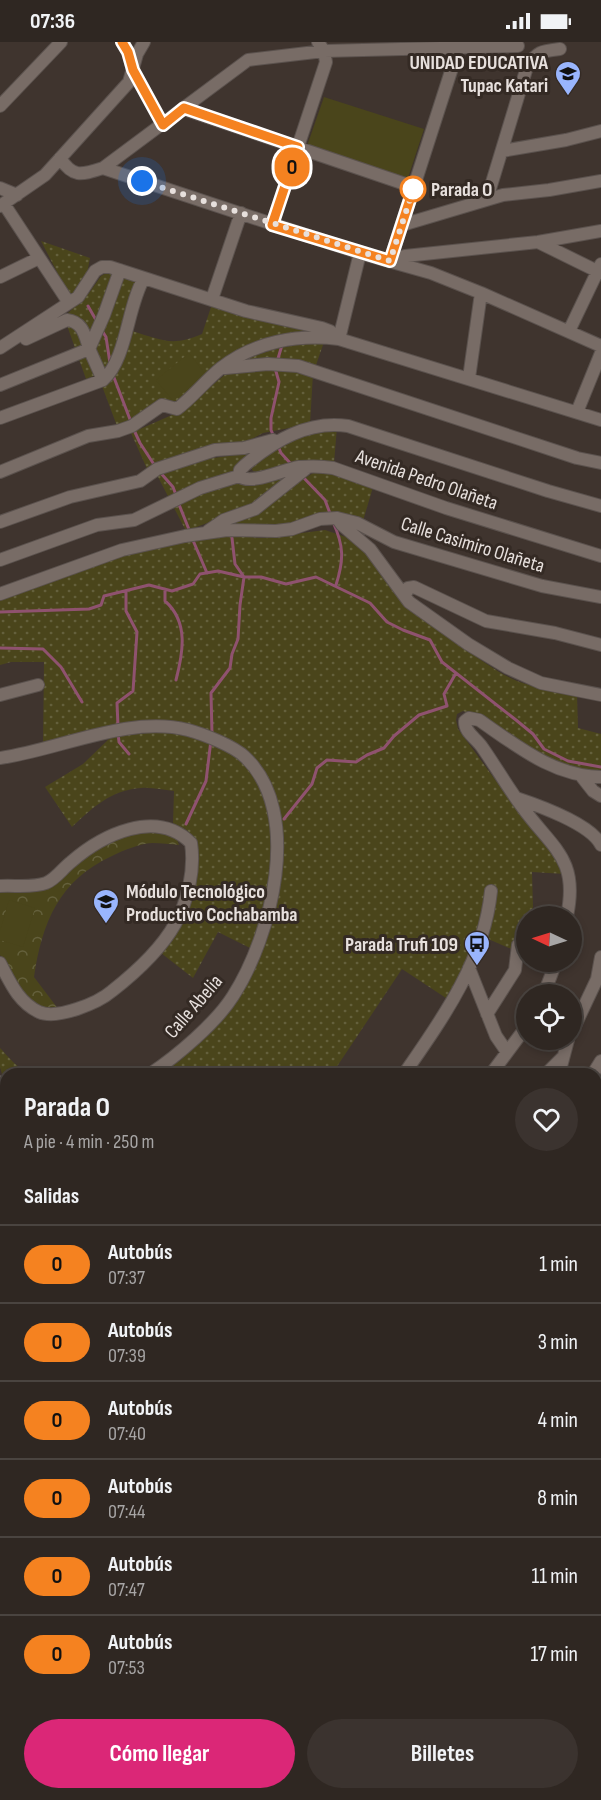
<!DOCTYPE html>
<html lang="es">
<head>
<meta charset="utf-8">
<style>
	body { margin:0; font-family:"Sofia Sans Condensed",sans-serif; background:#3b332f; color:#f1f3f6; height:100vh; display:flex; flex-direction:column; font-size:22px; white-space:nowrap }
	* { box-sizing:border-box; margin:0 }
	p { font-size:20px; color:#a7a5a5 }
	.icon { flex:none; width:33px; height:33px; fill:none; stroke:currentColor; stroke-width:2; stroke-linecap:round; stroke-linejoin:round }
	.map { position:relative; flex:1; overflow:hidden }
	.panel { position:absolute; left:0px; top:1026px; width:602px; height:732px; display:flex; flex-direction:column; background:#2f2722; border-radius:18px 18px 0 0; box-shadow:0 3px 9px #0003,0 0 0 2px #4a4440 }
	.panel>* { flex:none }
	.badge { padding:0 12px; border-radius:20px; font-size:21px; line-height:39px }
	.needle { width:39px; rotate:274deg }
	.buttons { position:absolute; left:516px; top:864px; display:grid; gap:12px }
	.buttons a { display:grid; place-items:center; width:66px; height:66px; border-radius:50%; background:#2f2722; box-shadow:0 3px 9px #0003,0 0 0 2px #4a4440; font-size:30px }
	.you { position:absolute; width:30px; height:30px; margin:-15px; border:4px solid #fff; border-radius:50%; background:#1a73e8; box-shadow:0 0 0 9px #1a73e833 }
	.map>.badge { position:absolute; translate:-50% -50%; box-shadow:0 0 0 3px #fff }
	h2 { padding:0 24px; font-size:22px; line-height:54px }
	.round { display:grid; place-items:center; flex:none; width:63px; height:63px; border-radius:32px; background:#3b332f }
	.summary { display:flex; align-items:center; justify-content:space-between; height:102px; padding:0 24px }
	h1 { font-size:28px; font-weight:700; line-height:45px }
	.primary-button { display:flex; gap:12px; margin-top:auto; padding:12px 24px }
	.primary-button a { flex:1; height:69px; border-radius:36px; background:#db2777; color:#fff; font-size:24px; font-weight:700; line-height:69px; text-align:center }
	.primary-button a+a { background:#3b332f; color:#f1f3f6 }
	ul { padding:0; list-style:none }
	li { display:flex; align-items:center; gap:18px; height:78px; padding:0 24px; border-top:2px solid #4a4440 }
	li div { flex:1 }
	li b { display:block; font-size:22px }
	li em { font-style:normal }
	li .badge { min-width:66px; font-weight:700; text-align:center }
	.status { display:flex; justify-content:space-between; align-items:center; height:42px; padding:0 30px; background:#2f2722; direction:ltr }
	.status svg { height:16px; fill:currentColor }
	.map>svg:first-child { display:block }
</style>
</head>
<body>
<div class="status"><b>07:36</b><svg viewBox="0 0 49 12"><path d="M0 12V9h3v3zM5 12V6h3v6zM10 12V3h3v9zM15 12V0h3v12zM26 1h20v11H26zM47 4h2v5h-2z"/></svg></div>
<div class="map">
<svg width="601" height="1758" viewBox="0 0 601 1758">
	<defs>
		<pattern id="grass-dots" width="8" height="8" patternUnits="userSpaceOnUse" patternTransform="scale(1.5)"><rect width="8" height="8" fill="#4a451b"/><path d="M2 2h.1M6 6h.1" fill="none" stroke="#64603c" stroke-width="1.8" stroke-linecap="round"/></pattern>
		<pattern id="park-crowns" width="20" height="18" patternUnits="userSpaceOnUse" patternTransform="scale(1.5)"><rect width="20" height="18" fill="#4a451b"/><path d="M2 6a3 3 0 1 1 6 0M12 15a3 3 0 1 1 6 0" fill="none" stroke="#64603c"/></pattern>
	</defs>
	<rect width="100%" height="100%" fill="#3f342e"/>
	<!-- grass -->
	<path fill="url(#grass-dots)" d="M41,199L90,216L87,232L70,255Z
		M110,229L136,237L120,304L106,329L86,337L64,275L89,251L101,234Z
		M212,262L320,293L279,295L172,365L117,384L102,344C124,326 125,316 132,289C162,298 172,305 202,292Z
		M324,300L316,323L295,320L239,321C267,307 293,302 324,300Z
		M259,326L313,332L310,382L263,391L246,400L148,429L131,391L181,369L227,331Z
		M337,385L334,421L312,418L258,430L253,429L251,426L254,421L285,399Z
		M255,410C242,418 235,419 239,436L293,432L259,459L244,467L186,489L157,433L200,418Z
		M315,430H323L373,445L363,479L254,485L225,484Z
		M325,488L352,497L464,606C481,618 498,631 517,639C536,646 557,649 577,652L578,686L601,692V732L563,726L477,674L463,669L457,672L456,678L458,687L518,769L562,819L565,832L532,830L533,865L531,874H526V896L523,912L479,893L449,958L402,927L332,1032H161L181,1018L236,959L276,841L269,743L259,722L247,710L192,685L43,703L44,620H11L0,623V554L111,515L216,493L263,496Z
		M157,690C293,697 286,807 252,907L218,890L193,936L161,911C166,905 172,899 176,892C189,873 207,814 192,794C188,787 180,785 173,781L174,749C163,748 151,745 141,746C111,748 92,766 72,785L45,745L83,722L111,695Z
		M0,1006C8,1014 19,1030 32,1030C43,1031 44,1028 57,1032H6V1047L0,1025Z
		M0,1252L6,1254V1310L0,1306Z
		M1,1328L6,1329V1374L0,1372Z
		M601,1473V1532L596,1523V1477Z
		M107,1752H160L150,1758H97Z"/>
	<!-- park -->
	<path fill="url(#park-crowns)" d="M144,790L165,792L177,797L179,803C171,802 161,801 152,801C139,802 124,808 112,814C59,838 42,881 34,935L59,968L49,969L29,958L0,913V848L41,849L49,845L96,808L115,798Z"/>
	<!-- pitch -->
	<path fill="#4a451b" d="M324,55L424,87L407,139L307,104Z
		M189,311L206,333L173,359L156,338Z
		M9,858L35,866L23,905L0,898V889Z"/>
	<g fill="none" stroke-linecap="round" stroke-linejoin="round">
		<!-- stream -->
		<path stroke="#8f526f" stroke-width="3" d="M88,264L96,278
			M101,287L106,295L110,321
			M277,320L282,303
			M113,333L131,380
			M133,386L140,401L155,424
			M274,395L271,388V376L279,340L275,326
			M278,404L281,411L291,422
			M159,429L173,445L176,453
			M302,434L325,458L331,474
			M178,460L190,490
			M333,480C344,504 344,518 336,543
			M192,496L207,531
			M165,547V559C189,580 183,611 176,638
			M0,570L89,567L101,563L104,554L149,543L172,549L193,542L200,532L218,529L244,535H261L286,542L316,535L370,561L387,580L403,588L430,598L442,620L516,678L533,692L544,707L568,719L601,725
			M0,606L43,607L61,625L82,660
			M118,684L117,661L133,649L137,590L126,569V549
			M118,691L119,700L129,712
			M212,692L211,651L230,626L232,612L238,597L240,563L244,535L235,522L232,496
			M284,777L312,742L317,726L327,718L356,720L367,713L384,706L394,694L419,673L447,664L444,652L456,631
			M186,782L206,739L211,698"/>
		<defs>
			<path id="minor" d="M122,0L128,10L133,28L163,83
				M0,64L61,0
				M184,67L414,145
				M502,109L566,98L601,89
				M60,116C73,136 81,133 103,126L248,18L324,9L518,4
				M103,126L360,211L431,231L481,251L601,304
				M0,146L17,153
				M479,160L490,147L527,25C537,9 542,9 560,7
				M4,162L69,261
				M0,164L45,133L129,40L137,12L144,0
				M272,183L326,20L324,9L318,0
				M402,183L503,153L549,148L601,139
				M538,200L601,231
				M390,219L453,23L454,16L448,1
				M390,219L405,214L538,200L601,189
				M0,235L39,216
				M212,257L241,171
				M569,289L601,222
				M26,297L67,278C85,280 85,297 91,311C95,320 99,329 103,338
				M0,306L78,255L95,229L102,225H110L246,269L322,286L330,289L339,297L360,211
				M225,326L268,322L298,324L577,416L601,421
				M469,336L481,251
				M0,343L89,307L104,273L120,228
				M577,370L601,311
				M0,376L103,338C127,317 127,265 144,236
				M0,430L88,394L118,389L132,384L162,363L177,367C193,355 205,339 221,326C254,300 297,292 339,297L601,378
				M239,434L240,428L245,423C274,399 308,378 348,384L548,449L601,464
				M239,434C251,444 284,427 299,425C311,424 322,424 333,426L446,466L601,514
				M337,476L342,483L370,507L409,560L468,602L508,626L541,641L601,653
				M0,480L70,455L140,439L157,427L215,408L244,406L273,398
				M208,489L224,478L255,467L308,425
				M0,518L97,483L134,478L200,446L239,434
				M0,552L122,508L185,494L227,488L276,489L292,487L320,477L337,476L357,481L394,500L542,544L601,555
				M405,554L408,546L414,545L486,579L555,591L601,603
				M0,653L38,643
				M0,716C59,708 128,673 188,688C203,692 234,704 245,715C304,771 271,895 233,954C216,981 177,1014 150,1032
				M582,735L593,749L601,754
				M516,756C537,763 591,782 601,803
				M0,844C14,843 33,846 46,841C56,837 63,826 71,820C102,793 156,766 191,801C195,827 188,859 175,882C161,907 135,931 112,949C98,961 57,978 39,970C18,960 10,940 0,921
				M567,874C579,817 553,807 523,766C508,746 496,725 482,705C476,696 464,690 465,679L469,676L479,678C517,704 553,734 601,735
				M469,926L496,994L507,1010
				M544,952L556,920
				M487,972L515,928L518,903
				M572,990L597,937L601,915
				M404,1032C443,976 484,919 491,849
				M491,1032L526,985
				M546,1032L562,1016
				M559,1032L568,998
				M593,1032L601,1019
				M0,1040L2,1060
				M596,1057L601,1053
				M0,1149L6,1154
				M596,1152L601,1163
				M3,1202L6,1201
				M0,1246L6,1245
				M596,1278L601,1273
				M0,1310L6,1313
				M596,1328L601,1326
				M0,1376L6,1377
				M596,1408L601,1418
				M0,1458H6
				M0,1514L6,1512
				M0,1575L6,1572
				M0,1618L6,1614
				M0,1644L6,1640
				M0,1708L6,1704
				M596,1725L601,1722
				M290,1752L293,1758
				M208,1758L222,1752
				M531,1758L542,1752"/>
			<path id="major" d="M596,1561L601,1572
				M596,1622L601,1633"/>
			<path id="highway" d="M596,1435L601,1433
				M596,1467L601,1465
				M61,1758L71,1752
				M85,1758L95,1752"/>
		</defs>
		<!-- minor casing -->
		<use href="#minor" stroke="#5b524e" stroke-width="14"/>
		<!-- major casing -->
		<use href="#major" stroke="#5b524e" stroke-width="16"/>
		<!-- highway casing -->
		<use href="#highway" stroke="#5b524e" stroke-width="20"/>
		<!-- minor -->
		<use href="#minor" stroke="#786c66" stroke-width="12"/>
		<!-- major -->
		<use href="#major" stroke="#a17c47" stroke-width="15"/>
		<!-- highway -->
		<use href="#highway" stroke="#bc8633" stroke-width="18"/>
		<!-- tram -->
		<path stroke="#cfc7c4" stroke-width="1.5" d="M596,1488L601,1485
			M124,1758L134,1752"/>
	</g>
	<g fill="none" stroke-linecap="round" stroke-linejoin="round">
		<defs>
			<path id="line" d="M122,0L128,10L133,28L163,83L184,66L298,105L272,183L390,219L414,145"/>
		</defs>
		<!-- line casing -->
		<use href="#line" stroke="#fff" stroke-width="14"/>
		<!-- line -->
		<use href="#line" stroke="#f58220" stroke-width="9"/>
		<!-- walk -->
		<path stroke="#e7e0dd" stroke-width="6" stroke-dasharray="0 10.8" d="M142,139L390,219L414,145L413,147"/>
	</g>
	<!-- icons -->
	<defs>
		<symbol id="school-pin" viewBox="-11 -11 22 30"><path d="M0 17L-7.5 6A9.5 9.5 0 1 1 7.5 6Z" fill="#99b5fd" stroke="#342a24"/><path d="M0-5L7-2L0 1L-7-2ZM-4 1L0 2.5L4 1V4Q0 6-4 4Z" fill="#111"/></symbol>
		<symbol id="university-pin" viewBox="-11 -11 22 30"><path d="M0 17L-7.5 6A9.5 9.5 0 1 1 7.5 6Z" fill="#99b5fd" stroke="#342a24"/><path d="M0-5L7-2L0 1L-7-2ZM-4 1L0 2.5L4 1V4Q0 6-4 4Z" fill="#111"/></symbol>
		<symbol id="bus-pin" viewBox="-11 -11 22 30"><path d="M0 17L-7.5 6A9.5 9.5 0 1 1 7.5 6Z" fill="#99b5fd" stroke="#342a24"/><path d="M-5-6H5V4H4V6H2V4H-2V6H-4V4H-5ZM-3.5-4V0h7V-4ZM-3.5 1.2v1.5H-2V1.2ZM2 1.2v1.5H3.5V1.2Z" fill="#111"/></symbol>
	</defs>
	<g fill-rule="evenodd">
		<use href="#school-pin" x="553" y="17" width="30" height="40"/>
		<use href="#university-pin" x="91" y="845" width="30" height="40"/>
		<use href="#bus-pin" x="462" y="887" width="30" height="40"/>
	</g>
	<!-- markers -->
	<circle fill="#fff" stroke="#f58220" stroke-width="3" cx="413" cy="147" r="12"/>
	<g text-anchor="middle" stroke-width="6" stroke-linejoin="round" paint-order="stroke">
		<!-- poi labels -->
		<g font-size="20" font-weight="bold" fill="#e7e0dd" stroke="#342a24" text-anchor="end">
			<text x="548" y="27">UNIDAD EDUCATIVA<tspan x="548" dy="23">Tupac Katari</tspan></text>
			<text x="126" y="856" text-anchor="start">Módulo Tecnológico<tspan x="126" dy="23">Productivo Cochabamba</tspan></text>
			<text x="458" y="909">Parada Trufi 109</text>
		</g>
		<!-- stop labels -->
		<g font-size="20" font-weight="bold" fill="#e7e0dd" stroke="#342a24" text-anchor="start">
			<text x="431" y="154">Parada O</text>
		</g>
		<!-- street labels -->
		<g font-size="20" fill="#e7e0dd" stroke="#342a24">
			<text transform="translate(427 437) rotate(19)" y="7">Avenida Pedro Olañeta</text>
			<text transform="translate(473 502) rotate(17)" y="7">Calle Casimiro Olañeta</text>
			<text transform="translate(193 964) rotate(-49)" y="7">Calle Abelia</text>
		</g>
	</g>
</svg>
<div class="buttons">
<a><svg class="needle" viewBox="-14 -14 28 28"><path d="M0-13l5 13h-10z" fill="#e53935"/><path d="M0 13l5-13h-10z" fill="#a7a5a5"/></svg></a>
<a><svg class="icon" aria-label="locate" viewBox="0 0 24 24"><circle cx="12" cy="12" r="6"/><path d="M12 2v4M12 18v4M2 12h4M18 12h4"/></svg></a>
</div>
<div class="you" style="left:142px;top:139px"></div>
<b class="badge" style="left:292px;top:125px;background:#f58220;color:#111">O</b>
<section class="panel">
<div class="summary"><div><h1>Parada O</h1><p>A pie · 4 min · 250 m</p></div><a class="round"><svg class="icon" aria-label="heart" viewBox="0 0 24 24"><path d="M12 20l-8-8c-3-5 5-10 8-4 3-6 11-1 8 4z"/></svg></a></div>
<h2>Salidas</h2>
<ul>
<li><span class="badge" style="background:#f58220;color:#111">O</span><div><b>Autobús</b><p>07:37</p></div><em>1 min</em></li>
<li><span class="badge" style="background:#f58220;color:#111">O</span><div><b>Autobús</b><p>07:39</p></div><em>3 min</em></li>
<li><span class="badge" style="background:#f58220;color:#111">O</span><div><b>Autobús</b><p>07:40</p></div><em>4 min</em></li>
<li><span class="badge" style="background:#f58220;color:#111">O</span><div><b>Autobús</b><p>07:44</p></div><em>8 min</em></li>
<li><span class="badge" style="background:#f58220;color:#111">O</span><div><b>Autobús</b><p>07:47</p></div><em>11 min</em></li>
<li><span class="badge" style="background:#f58220;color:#111">O</span><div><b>Autobús</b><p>07:53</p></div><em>17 min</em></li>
</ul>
<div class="primary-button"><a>Cómo llegar</a><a>Billetes</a></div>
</section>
</div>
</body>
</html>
